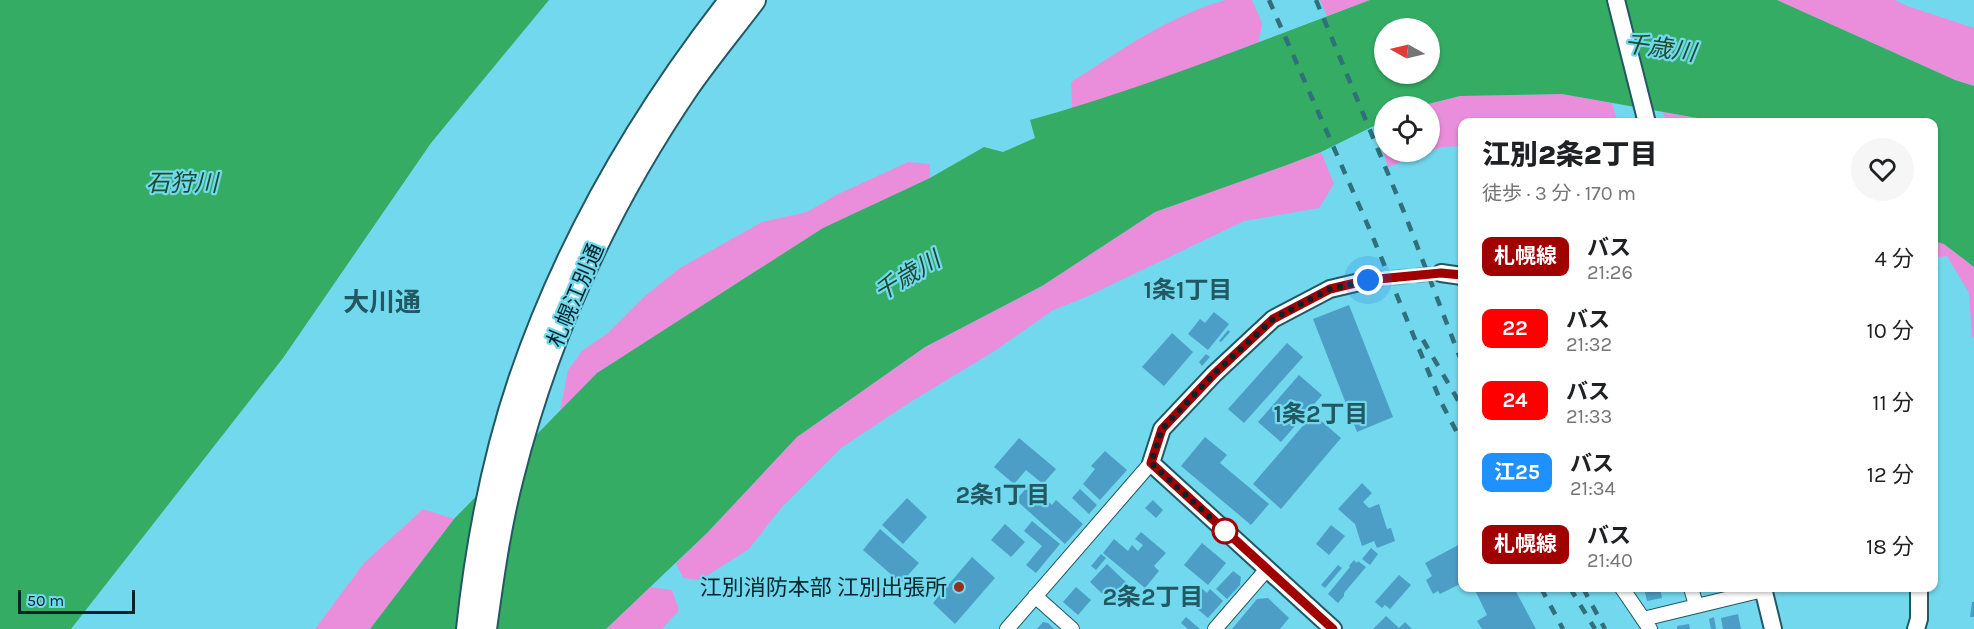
<!DOCTYPE html>
<html lang="ja">
<head>
<meta charset="utf-8">
<style>
	body { margin:0; font-family:Karla,"Noto Sans JP",sans-serif; background:#f6f6f6; color:#202124; height:100vh; display:flex; flex-direction:column; font-size:22px; white-space:nowrap }
	* { box-sizing:border-box; margin:0 }
	p { font-size:20px; color:#757577 }
	.icon { flex:none; width:33px; height:33px; fill:none; stroke:currentColor; stroke-width:2; stroke-linecap:round; stroke-linejoin:round }
	.map { position:relative; flex:1; overflow:hidden }
	.details { position:absolute; left:1458px; top:118px; width:480px; height:474px; display:flex; flex-direction:column; background:#fff; border-radius:12px; box-shadow:0 2px 4px #0004 }
	.details>* { flex:none }
	.badge { padding:0 12px; border-radius:9px; font-size:21px; line-height:39px }
	.needle { width:39px; rotate:278deg }
	.fabs { position:absolute; left:1374px; top:18px; display:grid; gap:12px }
	.fabs a { display:grid; place-items:center; width:66px; height:66px; border-radius:50%; background:#fff; box-shadow:0 2px 4px #0004; font-size:30px }
	.scale { position:absolute; left:18px; bottom:15px; width:117px; box-sizing:border-box; padding-left:6px; border:3px solid #02242a; border-top:0; font-size:16px; line-height:21px; white-space:nowrap; color:#02242a; -webkit-text-stroke:4px #72d8ed; paint-order:stroke }
	.you { position:absolute; width:30px; height:30px; margin:-15px; border:4px solid #fff; border-radius:50%; background:#1a73e8; box-shadow:0 0 0 9px #1a73e833 }
	.map>.badge { position:absolute; translate:-50% -50%; box-shadow:0 0 0 3px #fff }
	.round { display:grid; place-items:center; flex:none; width:63px; height:63px; border-radius:32px; background:#f6f6f6 }
	.headline { display:flex; align-items:center; justify-content:space-between; height:102px; padding:0 24px }
	h1 { font-size:28px; font-weight:800; line-height:45px }
	ul { padding:0; list-style:none }
	li { display:flex; align-items:center; gap:18px; height:72px; padding:0 24px }
	li div { flex:1 }
	li b { display:block; font-size:22px }
	li em { font-style:normal }
	li .badge { min-width:66px; font-weight:700; text-align:center }
	.map>svg:first-child { display:block }
</style>
</head>
<body>
<div class="map">
<svg width="1974" height="629" viewBox="0 0 1974 629">
	<rect width="100%" height="100%" fill="#72d8ed"/>
	<!-- green -->
	<path fill="#ea8edc" d="M1226,0H1252L1262,23L1259,42L1172,75L1072,109L1071,82C1120,51 1170,15 1226,0Z
		M1320,0H1370L1327,16Z
		M1777,0H1895L1907,6L1974,28V86L1955,80Z
		M1562,94L1612,103L1618,123H1462V146L1442,147L1388,167L1375,125L1384,121V152H1430V106H1420L1460,96Z
		M1663,112L1703,119L1712,123H1666Z
		M1321,152L1334,184L1319,208L1244,221L1086,297L1053,310L996,350L912,401L841,448L781,508L749,549L700,580L683,578L676,563L707,533L797,437L925,347L1042,286L1155,212Z
		M908,162L930,164V178L823,228L597,373L560,411L568,370L582,351L609,332L645,296L680,268L762,222L807,212L836,195Z
		M1934,241L1944,244L1974,267V338L1972,337L1969,293L1947,256L1934,258Z
		M423,509L454,519L370,629H315L364,563Z
		M650,587L672,590L679,610L662,629H606Z"/>
	<!-- water -->
	<path fill="#34ac64" fill-rule="evenodd" d="M0,0H549L431,143L283,358L71,629H0Z
		M1370,0H1777L1955,80L1974,86V267L1944,244L1934,241V123H1712L1703,119L1562,94L1460,96L1420,106H1384V121L1321,152L1284,166L1155,212L1042,286L925,347L797,437L707,533L606,629H370L454,519L597,373L823,228L930,178L984,147L1003,152L1035,138L1030,120C1146,88 1258,42 1370,0ZM1384,28H1430V74H1384Z"/>
	<!-- building -->
	<path fill="#4c9ec6" d="M1349,305L1393,417L1357,432L1313,319Z
		M1214,312L1229,324L1208,350L1188,334L1200,319L1205,323Z
		M1228,330L1230,332L1221,342L1219,341Z
		M1172,333L1193,352L1164,386L1142,367Z
		M1287,343L1303,357L1244,423L1228,409Z
		M1206,354L1210,357L1202,366L1199,362Z
		M1299,375L1322,395L1281,442L1258,422Z
		M1313,414L1341,438L1281,509L1253,484Z
		M1205,437L1227,455L1220,463L1269,504L1251,525L1181,466Z
		M1019,438L1056,469L1043,484L1026,470L1014,484L994,467Z
		M1105,451L1127,470L1100,500L1083,484L1095,469L1091,466Z
		M1362,483L1372,493L1363,502L1369,508L1379,504L1387,529L1391,528L1395,541L1377,548L1374,541L1362,546L1355,524L1338,509Z
		M1029,485L1052,505L1056,500L1083,524L1065,544L1016,500Z
		M1080,489L1097,505L1089,514L1072,498Z
		M907,498L927,517L903,544L882,525Z
		M1153,500L1163,510L1156,518L1145,508Z
		M1032,521L1060,544L1036,573L1026,565L1042,546L1024,531Z
		M1005,524L1025,542L1011,557L991,540Z
		M1331,525L1345,536L1329,555L1316,544Z
		M880,529L919,563L901,583L863,550Z
		M1141,532L1166,553L1154,566L1159,571L1145,588L1103,553L1114,539L1128,551L1132,545L1138,551L1143,545L1135,539Z
		M1202,543L1226,563L1208,585L1184,565Z
		M1462,543V583L1440,594L1438,591L1433,594L1426,580L1432,576L1425,563Z
		M1371,548L1378,554L1370,565L1362,559Z
		M1101,554L1106,558L1096,570L1091,566Z
		M972,557L995,578L955,624L933,603Z
		M1354,560L1357,563L1358,561L1366,567L1344,593V596L1338,603L1328,594L1350,567L1349,566Z
		M1107,564L1132,588L1115,606L1090,582Z
		M1338,565L1342,568L1325,588L1321,585Z
		M1233,571L1241,577L1240,585L1227,599L1216,589Z
		M1399,575L1411,585L1390,609L1385,605L1382,608L1375,602Z
		M1190,585L1195,590L1199,586L1207,593L1210,589L1223,601L1208,618L1181,595Z
		M1076,587L1091,600L1078,615L1063,602Z
		M1474,588H1514L1536,629H1482L1477,621L1487,615Z
		M1644,588H1660L1662,598L1647,601Z
		M1709,588H1724V589L1710,592Z
		M1268,598L1289,618L1280,629H1232L1257,599Z
		M1972,602H1974V617H1970Z
		M1738,614L1741,629H1723L1721,618Z
		M1386,616L1399,628L1405,622L1412,629H1373Z
		M1186,617L1200,629H1188L1181,623Z
		M1714,617L1716,629H1711L1709,619Z
		M1043,622L1048,623L1054,629H1037Z
		M1689,624L1690,629H1677V626Z"/>
	<g fill="none" stroke-linecap="round" stroke-linejoin="round">
		<!-- tertiary-tunnel -->
		<path stroke="#5cb4c6" stroke-width="16" stroke-dasharray="16 8" stroke-linecap="butt" d="M1368,280L1441,273"/>
		<defs>
			<path id="minor" d="M1622,588L1650,629
				M1691,588L1696,605
				M1035,596L1072,629
				M1643,619L1763,590
				M1007,629L1151,463
				M1215,629L1267,569"/>
			<path id="tertiary" d="M1616,0L1647,123
				M1441,273L1462,276
				M1763,588L1773,629
				M1333,629L1151,463L1162,429L1214,374L1273,319L1330,289L1368,280
				M1916,629L1919,619V588"/>
			<path id="trunk" d="M468,629C477,545 493,460 520,380C567,242 641,115 731,0
				M485,629C492,578 499,527 512,477C547,337 607,206 688,87C709,57 732,29 754,0"/>
		</defs>
		<!-- minor casing -->
		<use href="#minor" stroke="#215863" stroke-width="16"/>
		<!-- tertiary casing -->
		<use href="#tertiary" stroke="#215863" stroke-width="20"/>
		<!-- trunk casing -->
		<use href="#trunk" stroke="#215863" stroke-width="26"/>
		<!-- minor -->
		<use href="#minor" stroke="#fff" stroke-width="14"/>
		<!-- tertiary -->
		<use href="#tertiary" stroke="#fff" stroke-width="16"/>
		<!-- trunk -->
		<use href="#trunk" stroke="#fff" stroke-width="22"/>
		<!-- rail -->
		<path stroke="#306f7b" stroke-width="4.5" stroke-dasharray="10 10" stroke-linecap="butt" d="M1269,0L1369,228L1441,402L1462,442
			M1316,0L1406,217L1462,363
			M1423,340L1462,407
			M1541,588L1563,629
			M1570,588L1595,629
			M1583,588L1605,629"/>
	</g>
	<g fill="none" stroke-linecap="round" stroke-linejoin="round">
		<defs>
			<path id="line" d="M1333,629L1151,463L1162,429L1214,374L1273,319L1330,289L1368,280L1441,273L1462,275"/>
		</defs>
		<!-- line casing -->
		<use href="#line" stroke="#fff" stroke-width="14"/>
		<!-- line -->
		<use href="#line" stroke="#a00000" stroke-width="9"/>
		<!-- walk -->
		<path stroke="#02242a" stroke-width="6" stroke-dasharray="0 10.8" d="M1225,531L1151,463L1162,429L1214,374L1273,319L1330,289L1368,280"/>
	</g>
	<!-- markers -->
	<circle fill="#fff" stroke="#a00000" stroke-width="3" cx="1225" cy="531" r="12"/>
	<circle fill="#982f1c" stroke="#72d8ed" stroke-width="2" cx="959" cy="587" r="6"/>
	<g text-anchor="middle" stroke-width="4.5" stroke-linejoin="round" paint-order="stroke">
		<!-- street labels -->
		<g font-size="22" fill="#02242a" stroke="#72d8ed">
			<text transform="translate(575 295) rotate(-67)" y="8">札幌江別通</text>
		</g>
		<!-- poi labels -->
		<g font-size="22" fill="#02242a" stroke="#72d8ed" text-anchor="end">
			<text x="947" y="595">江別消防本部 江別出張所</text>
		</g>
		<!-- water labels -->
		<g font-size="24" font-style="italic" fill="#1f4c2e" stroke="#72d8ed">
			<text transform="translate(1660 48) rotate(8)" y="8">千歳川</text>
			<text x="182" y="191">石狩川</text>
			<text transform="translate(907 276) rotate(-31)" y="8">千歳川</text>
		</g>
		<!-- neighbourhood labels -->
		<g font-size="24" font-weight="bold" fill="#215862" stroke="#72d8ed">
			<text x="1188" y="298">1条1丁目</text>
			<text x="1321" y="422">1条2丁目</text>
			<text x="1003" y="503">2条1丁目</text>
			<text x="1153" y="605">2条2丁目</text>
		</g>
		<!-- quarter labels -->
		<g font-size="26" font-weight="bold" fill="#215862" stroke="#72d8ed">
			<text x="382" y="311">大川通</text>
		</g>
	</g>
</svg>
<div class="fabs">
<a><svg class="needle" viewBox="-14 -14 28 28"><path d="M0-13l5 13h-10z" fill="#e53935"/><path d="M0 13l5-13h-10z" fill="#757577"/></svg></a>
<a><svg class="icon" aria-label="locate" viewBox="0 0 24 24"><circle cx="12" cy="12" r="6"/><path d="M12 2v4M12 18v4M2 12h4M18 12h4"/></svg></a>
</div>
<div class="scale">50 m</div>
<div class="you" style="left:1368px;top:280px"></div>
<section class="details">
<div class="headline"><div><h1>江別2条2丁目</h1><p>徒歩 · 3 分 · 170 m</p></div><a class="round"><svg class="icon" aria-label="heart" viewBox="0 0 24 24"><path d="M12 20l-8-8c-3-5 5-10 8-4 3-6 11-1 8 4z"/></svg></a></div>
<ul>
<li><span class="badge" style="background:#a00000;color:#fff">札幌線</span><div><b>バス</b><p>21:26</p></div><em>4 分</em></li>
<li><span class="badge" style="background:#f00;color:#fff">22</span><div><b>バス</b><p>21:32</p></div><em>10 分</em></li>
<li><span class="badge" style="background:#f00;color:#fff">24</span><div><b>バス</b><p>21:33</p></div><em>11 分</em></li>
<li><span class="badge" style="background:#1e90ff;color:#fff">江25</span><div><b>バス</b><p>21:34</p></div><em>12 分</em></li>
<li><span class="badge" style="background:#a00000;color:#fff">札幌線</span><div><b>バス</b><p>21:40</p></div><em>18 分</em></li>
</ul>
</section>
</div>
</body>
</html>
